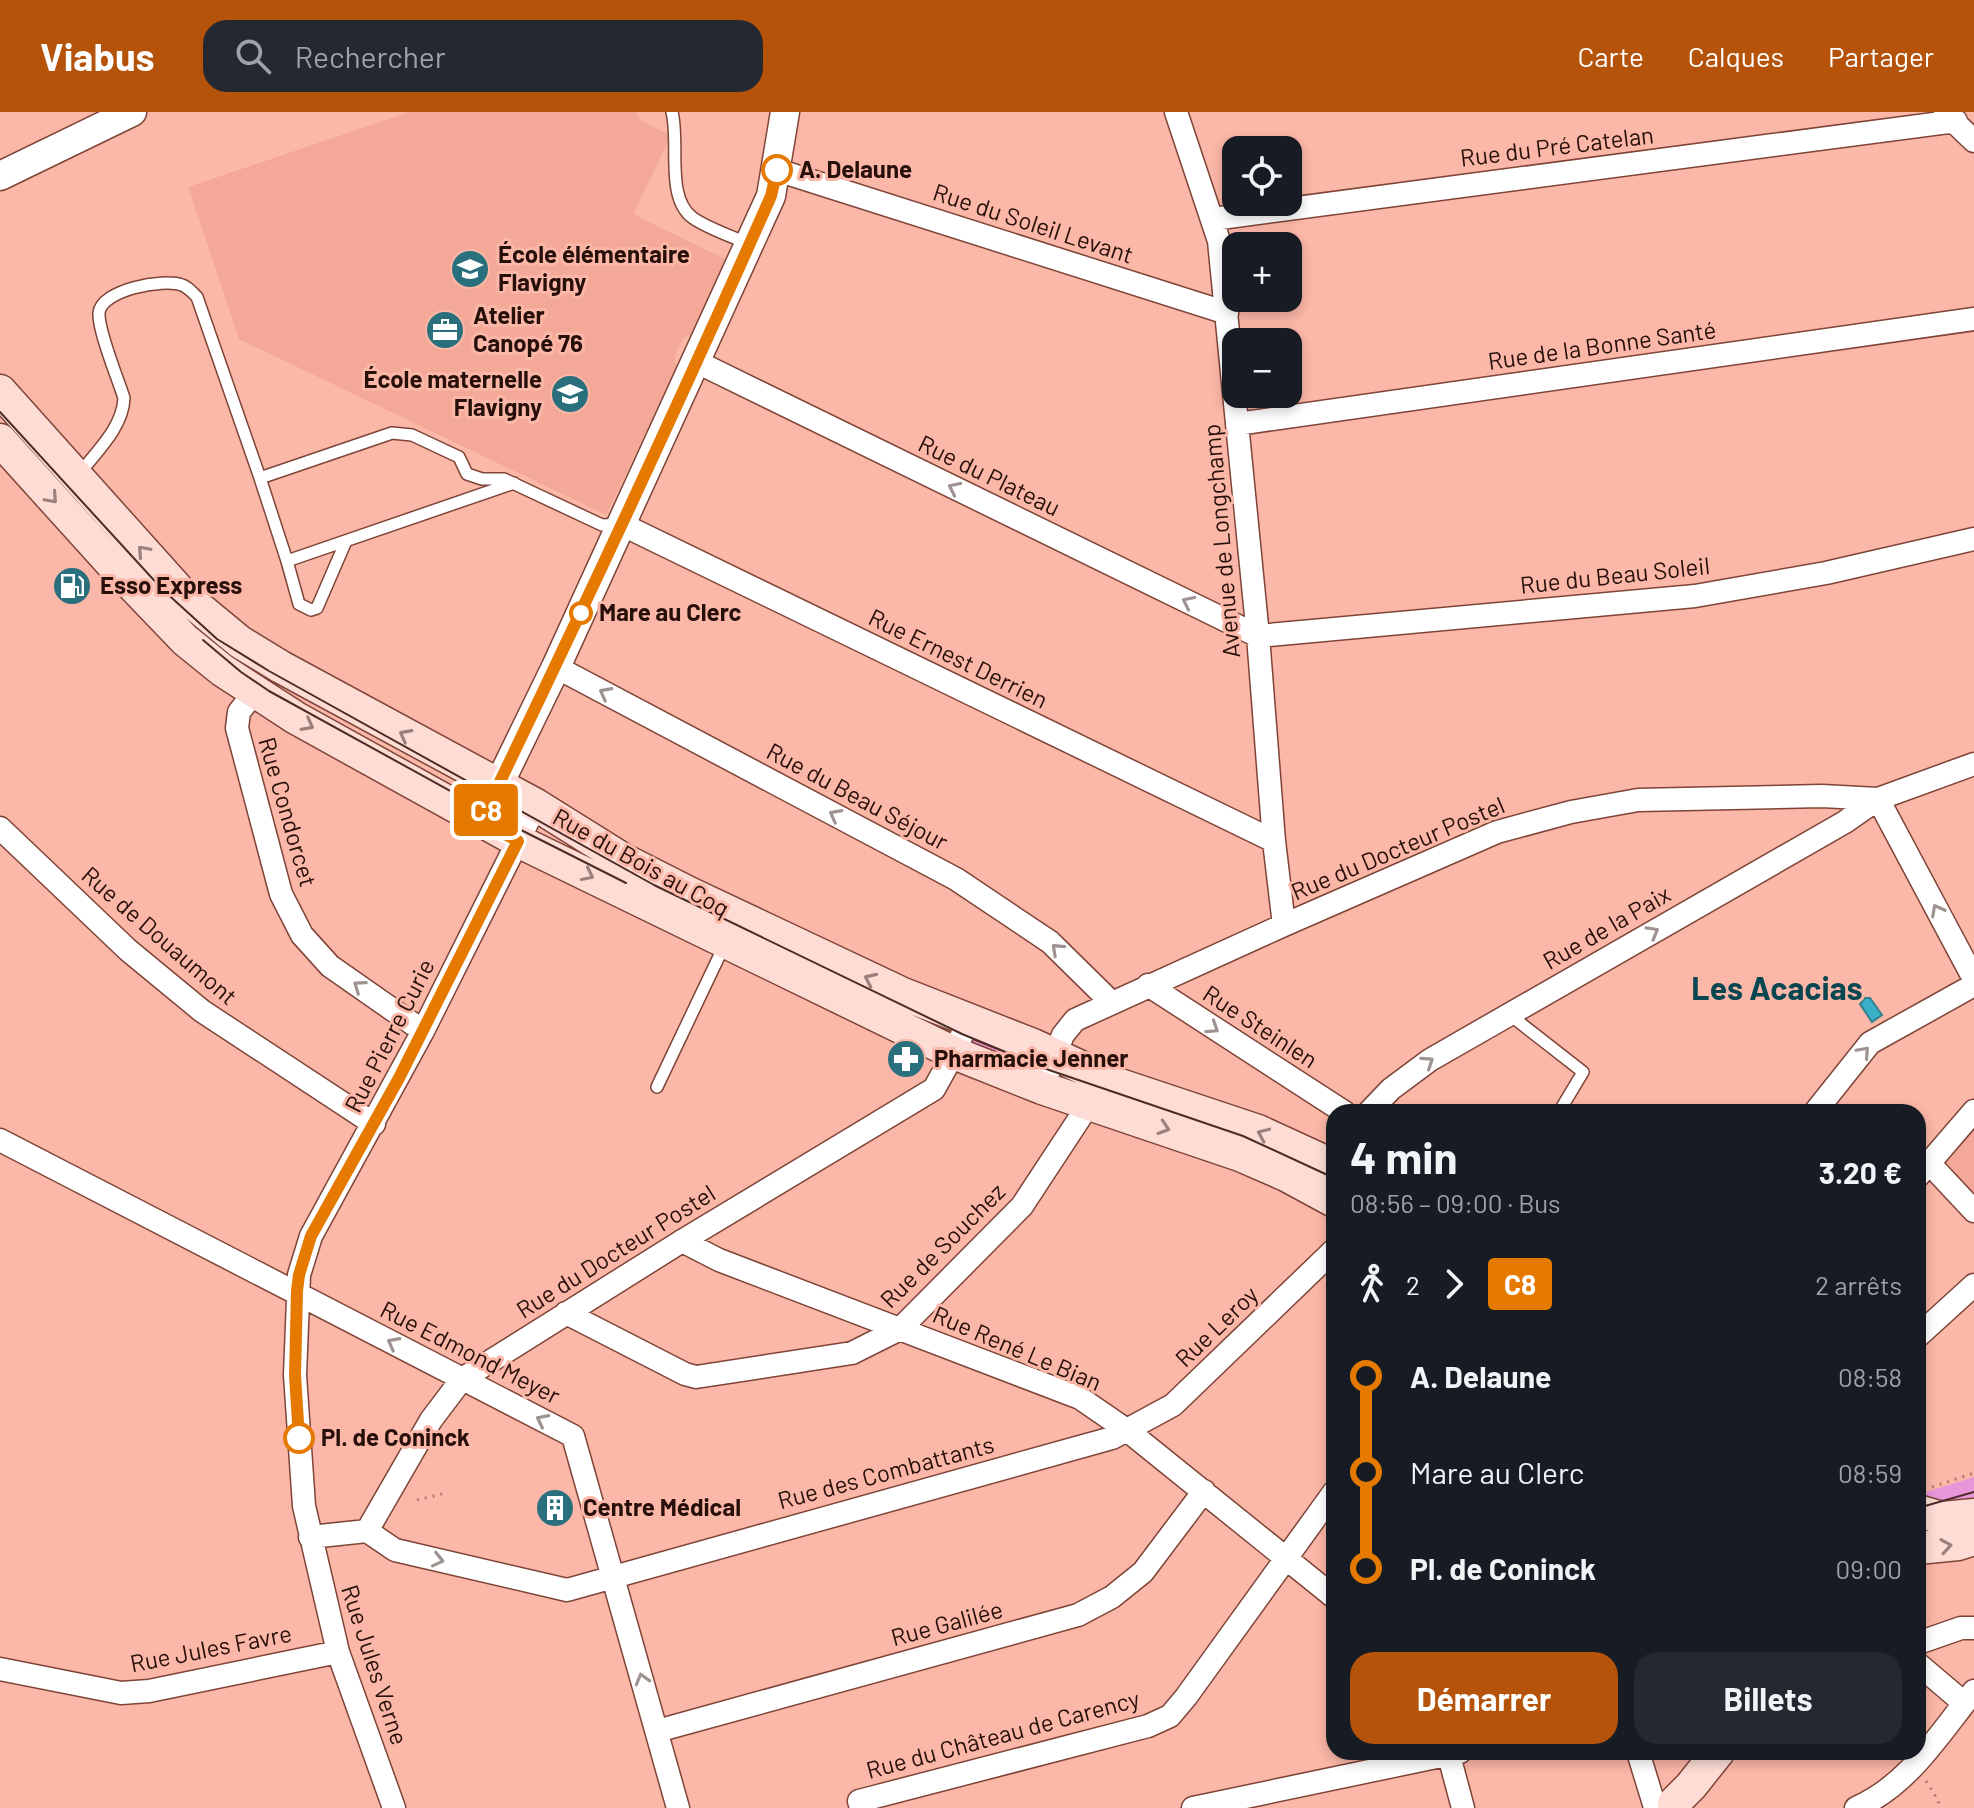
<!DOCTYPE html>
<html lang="fr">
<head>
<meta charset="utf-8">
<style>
	body { margin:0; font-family:Barlow,sans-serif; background:#242831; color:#f1f3f6; height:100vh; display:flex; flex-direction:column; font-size:30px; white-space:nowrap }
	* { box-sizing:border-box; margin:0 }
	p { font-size:26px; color:#9ea1a6 }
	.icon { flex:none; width:44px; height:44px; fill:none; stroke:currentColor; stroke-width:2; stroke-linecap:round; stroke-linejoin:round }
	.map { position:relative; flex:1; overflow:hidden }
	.drawer { position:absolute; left:1326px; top:992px; width:600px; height:656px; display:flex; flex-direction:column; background:#171b24; border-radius:24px; box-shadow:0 4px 12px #0003 }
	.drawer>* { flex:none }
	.badge { padding:0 16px; border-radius:6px; font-size:28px; line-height:52px }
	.controls { position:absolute; left:1222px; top:24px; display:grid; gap:16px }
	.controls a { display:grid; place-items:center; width:80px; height:80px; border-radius:16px; background:#171b24; box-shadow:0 4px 12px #0003; font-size:40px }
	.map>.badge { position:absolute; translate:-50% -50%; box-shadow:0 0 0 4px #fff }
	.legs { display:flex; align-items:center; gap:12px; height:88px; padding:0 24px; font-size:26px }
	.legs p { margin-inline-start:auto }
	.head { display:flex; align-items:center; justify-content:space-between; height:136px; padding:0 24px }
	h1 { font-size:44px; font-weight:700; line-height:60px }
	.cta { display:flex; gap:16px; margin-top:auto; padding:16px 24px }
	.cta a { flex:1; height:92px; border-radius:24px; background:#b45309; color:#fff; font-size:32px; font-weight:700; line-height:92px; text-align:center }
	.cta a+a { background:#242831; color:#f1f3f6 }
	ul { padding:0 24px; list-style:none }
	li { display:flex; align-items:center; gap:28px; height:96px; font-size:30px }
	li i { display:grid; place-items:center; width:12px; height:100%; margin:0 10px; background:currentColor }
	li i::after { content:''; width:20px; height:20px; margin:-10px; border:6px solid; border-radius:50%; background:#171b24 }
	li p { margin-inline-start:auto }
	li:first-child i { background:linear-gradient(#0000 50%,currentColor 0) }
	li:last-child i { background:linear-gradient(currentColor 50%,#0000 0) }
	header { display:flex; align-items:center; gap:48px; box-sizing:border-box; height:112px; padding:0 40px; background:#b45309; color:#fff }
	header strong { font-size:38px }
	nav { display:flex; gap:44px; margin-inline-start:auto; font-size:28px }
	.search { width:560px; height:72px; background:#242831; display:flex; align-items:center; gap:20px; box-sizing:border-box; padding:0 28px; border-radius:24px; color:#9ea1a6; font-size:30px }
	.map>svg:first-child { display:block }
</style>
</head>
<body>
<header>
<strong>Viabus</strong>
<div class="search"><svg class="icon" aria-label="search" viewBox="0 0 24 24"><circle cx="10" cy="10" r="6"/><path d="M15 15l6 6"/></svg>Rechercher</div>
<nav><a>Carte</a><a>Calques</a><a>Partager</a></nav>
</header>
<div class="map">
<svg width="1974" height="1696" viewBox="0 0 1974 1696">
	<rect width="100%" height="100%" fill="#fbb7a7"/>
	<!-- built -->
	<path fill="#f4a998" d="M410,0H636L640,8L671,24L633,102L729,149L694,221L684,225L674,246L677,256L606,403L239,227L188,75Z
		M1974,1006V1088L1942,1053Z"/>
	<!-- green -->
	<path fill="#e995da" d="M976,922L1041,948L1036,960L971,933Z
		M1974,1365V1392H1943L1920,1382Z"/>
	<!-- water -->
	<path fill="#38b0c8" stroke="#33808f" stroke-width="2" d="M1865,886H1870L1882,903L1872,910L1860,892Z"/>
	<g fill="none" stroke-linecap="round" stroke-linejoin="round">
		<defs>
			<path id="service" d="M672,0C680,31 665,86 693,106C709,117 731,124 749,132
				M80,361C97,339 123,315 124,286C118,267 98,219 99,201C101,178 163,166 182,173C188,175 192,180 197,185L260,366L392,321L412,323L459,345L467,362L482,367H504L602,413L620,412
				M260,366L287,449L514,371
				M287,449L299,492L311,498L317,496L346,429
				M1510,903L1583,960L1559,1000
				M657,975L724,834"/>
			<path id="minor" d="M1176,0L1219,129L1258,524L1274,729L1284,813
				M1945,1L1974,29
				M777,58L1227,201
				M1213,107L1956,9
				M697,250L1258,524L1695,484L1826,461L1974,427
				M1237,312L1974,207
				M621,412L1274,729
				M556,555L956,767L1050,830L1112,891
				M254,581L239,600L237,616L281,782L302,823L330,854L423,919
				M0,716L128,838L202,899L374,1012
				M1148,873L1344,1000
				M1042,976L1063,923L1075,908L1284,813L1497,720L1571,700L1638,688L1822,684L1878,687L1974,652
				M1369,1000L1391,977L1430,948L1845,710L1878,687L1974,867
				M1815,1000L1870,931L1974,873
				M0,1028L573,1324L678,1696
				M1929,1051L1974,1099
				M1918,1064L1974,999
				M682,1129L719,1148L1080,1286L1128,1319L1334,1485
				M566,1201L685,1262L696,1265L852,1241L900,1217L1022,1094L1089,992
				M1918,1224L1974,1173
				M367,1419L395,1438L567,1478L1112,1326L1173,1293L1334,1138
				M310,1425L367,1419L431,1308L462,1267L682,1129L934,977L954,941L969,907
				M1918,1531L1961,1516H1974
				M1918,1552L1964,1591
				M0,1557L121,1581L149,1579L338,1540
				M657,1619L1078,1503L1112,1485L1143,1460L1204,1379
				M1448,1640L1463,1696
				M1638,1640L1654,1692
				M394,1696L338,1540L304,1394L295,1263L299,1163L311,1124L423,919L536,693
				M861,1696L859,1689L1148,1614L1170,1604L1186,1585L1334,1380
				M1193,1696L1460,1640
				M1856,1696C1909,1673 1939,1622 1974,1579"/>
			<path id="tertiary" d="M0,64L132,0
				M481,709L556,555L771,84L785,0"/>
			<path id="secondary" d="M0,279L182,482L240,530L281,555L536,693L624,748L691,782L903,882L1033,933L1120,973L1258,1019L1334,1054
				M0,328L113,453L185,528L222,558L296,606L518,729L954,941L1042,976L1240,1043L1286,1063L1334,1089
				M1918,1399L1942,1406L1974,1403
				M1918,1436L1958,1432L1974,1427
				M1674,1691L1691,1674L1718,1640"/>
		</defs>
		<!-- service casing -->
		<use href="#service" stroke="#7e4437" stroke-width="14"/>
		<!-- minor casing -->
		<use href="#minor" stroke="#7e4437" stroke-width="25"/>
		<!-- tertiary casing -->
		<use href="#tertiary" stroke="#7e4437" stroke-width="31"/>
		<!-- secondary casing -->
		<use href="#secondary" stroke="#7e4437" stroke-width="35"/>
		<!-- path -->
		<path stroke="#af7b6f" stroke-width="3" stroke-dasharray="2 6" stroke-linecap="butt" d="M1932,1375L1974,1361
			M417,1388L446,1381
			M1926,1669L1938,1688L1940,1696"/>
		<!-- service -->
		<use href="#service" stroke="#fff" stroke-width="11"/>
		<!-- minor -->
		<use href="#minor" stroke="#fff" stroke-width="22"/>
		<!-- tertiary -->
		<use href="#tertiary" stroke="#fff" stroke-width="28"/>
		<!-- secondary -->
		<use href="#secondary" stroke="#fcdcd5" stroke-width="32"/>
		<!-- tram -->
		<path stroke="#4c2c25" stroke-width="2" d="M0,300L162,477L217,527L269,559L654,773L962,922L1049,958L1243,1024L1334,1066
			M203,528L241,560L269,579L523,719L626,771
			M1918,1396L1974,1380"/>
	</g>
	<!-- one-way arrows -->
	<defs><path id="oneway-chevron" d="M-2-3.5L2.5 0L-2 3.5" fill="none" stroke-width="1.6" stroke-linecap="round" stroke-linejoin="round" transform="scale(2)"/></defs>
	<g stroke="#9e9391">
		<use href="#oneway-chevron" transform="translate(954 376) rotate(-154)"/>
		<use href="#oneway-chevron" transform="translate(1188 490) rotate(-154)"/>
		<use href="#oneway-chevron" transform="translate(605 581) rotate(-152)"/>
		<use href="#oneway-chevron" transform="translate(835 703) rotate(-152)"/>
		<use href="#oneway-chevron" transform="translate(1937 798) rotate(-118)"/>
		<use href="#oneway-chevron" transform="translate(1653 820) rotate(-30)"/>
		<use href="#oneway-chevron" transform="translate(1057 837) rotate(-137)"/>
		<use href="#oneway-chevron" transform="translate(359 874) rotate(-145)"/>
		<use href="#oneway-chevron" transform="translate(1213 916) rotate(33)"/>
		<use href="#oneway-chevron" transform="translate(1864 940) rotate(-48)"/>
		<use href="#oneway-chevron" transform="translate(1428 950) rotate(-34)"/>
		<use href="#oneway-chevron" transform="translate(393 1231) rotate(-152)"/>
		<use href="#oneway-chevron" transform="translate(542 1308) rotate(-153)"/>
		<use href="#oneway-chevron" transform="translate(438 1448) rotate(13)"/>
		<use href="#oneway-chevron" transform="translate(642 1567) rotate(-106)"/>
	</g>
	<g stroke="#9c807a">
		<use href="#oneway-chevron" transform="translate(52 386) rotate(48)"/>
		<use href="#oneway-chevron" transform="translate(143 439) rotate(-132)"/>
		<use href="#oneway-chevron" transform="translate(308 613) rotate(28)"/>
		<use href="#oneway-chevron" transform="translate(405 623) rotate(-152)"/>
		<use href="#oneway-chevron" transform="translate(588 763) rotate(26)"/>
		<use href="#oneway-chevron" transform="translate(870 867) rotate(-155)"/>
		<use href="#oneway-chevron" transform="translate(1164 1016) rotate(18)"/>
		<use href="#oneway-chevron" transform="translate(1263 1022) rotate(-156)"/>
		<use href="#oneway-chevron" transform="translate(1946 1434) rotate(-9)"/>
	</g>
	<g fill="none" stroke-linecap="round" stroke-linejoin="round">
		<defs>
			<path id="line-1" d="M299,1326L295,1263L297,1179L299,1163L311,1124L399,966L518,729L481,709C581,502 678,294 771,84L777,58"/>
		</defs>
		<!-- line-1 casing -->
		<use href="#line-1" stroke="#fff" stroke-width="18"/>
		<!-- line-1 -->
		<use href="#line-1" stroke="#e67900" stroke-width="12"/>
	</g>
	<!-- icons -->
	<defs>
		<symbol id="school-disc" viewBox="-11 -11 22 22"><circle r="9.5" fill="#296f7d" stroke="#fbb7a7"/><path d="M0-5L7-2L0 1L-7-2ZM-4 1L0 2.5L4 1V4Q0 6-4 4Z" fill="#fff"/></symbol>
		<symbol id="office-disc" viewBox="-11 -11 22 22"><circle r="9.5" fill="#296f7d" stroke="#fbb7a7"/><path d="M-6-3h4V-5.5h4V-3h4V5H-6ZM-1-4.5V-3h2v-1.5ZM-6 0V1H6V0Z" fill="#fff"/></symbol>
		<symbol id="fuel-disc" viewBox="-11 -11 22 22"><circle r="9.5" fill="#296f7d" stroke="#fbb7a7"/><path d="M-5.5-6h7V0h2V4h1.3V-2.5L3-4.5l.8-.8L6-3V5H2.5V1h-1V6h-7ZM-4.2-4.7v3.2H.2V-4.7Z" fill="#fff"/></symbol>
		<symbol id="pharmacy-disc" viewBox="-11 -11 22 22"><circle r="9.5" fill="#296f7d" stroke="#fbb7a7"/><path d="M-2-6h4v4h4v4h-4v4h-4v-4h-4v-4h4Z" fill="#fff"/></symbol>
		<symbol id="building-disc" viewBox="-11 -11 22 22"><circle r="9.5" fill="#296f7d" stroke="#fbb7a7"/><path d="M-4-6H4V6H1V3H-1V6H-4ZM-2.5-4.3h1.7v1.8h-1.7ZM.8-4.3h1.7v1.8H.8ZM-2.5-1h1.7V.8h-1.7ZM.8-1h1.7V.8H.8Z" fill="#fff"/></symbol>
	</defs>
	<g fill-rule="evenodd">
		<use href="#school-disc" x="448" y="135" width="44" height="44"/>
		<use href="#office-disc" x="423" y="196" width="44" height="44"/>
		<use href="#school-disc" x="548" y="260" width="44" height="44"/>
		<use href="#fuel-disc" x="50" y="452" width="44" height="44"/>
		<use href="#pharmacy-disc" x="884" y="925" width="44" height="44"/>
		<use href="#building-disc" x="533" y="1374" width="44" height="44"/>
	</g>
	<!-- markers -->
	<g fill="#fff" stroke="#e67900" stroke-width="4">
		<circle cx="777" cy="58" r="14"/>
		<circle cx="581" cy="501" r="10"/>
		<circle cx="299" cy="1326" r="14"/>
	</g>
	<g text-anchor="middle" stroke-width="6" stroke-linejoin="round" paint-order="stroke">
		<!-- street labels -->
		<g font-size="24" fill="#270f0a" stroke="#fbb7a7">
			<text transform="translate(1557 35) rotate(-7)" y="8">Rue du Pré Catelan</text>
			<text transform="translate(1033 112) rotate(18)" y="8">Rue du Soleil Levant</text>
			<text transform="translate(1602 234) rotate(-8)" y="8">Rue de la Bonne Santé</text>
			<text transform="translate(989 364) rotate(26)" y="8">Rue du Plateau</text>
			<text transform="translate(1222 429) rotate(-95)" y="8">Avenue de Longchamp</text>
			<text transform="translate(1615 464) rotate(-6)" y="8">Rue du Beau Soleil</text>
			<text transform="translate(958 547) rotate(26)" y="8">Rue Ernest Derrien</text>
			<text transform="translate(857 685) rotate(28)" y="8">Rue du Beau Séjour</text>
			<text transform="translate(287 700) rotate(74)" y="8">Rue Condorcet</text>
			<text transform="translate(1398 737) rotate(-23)" y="8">Rue du Docteur Postel</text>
			<text transform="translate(641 751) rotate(29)" y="8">Rue du Bois au Coq</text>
			<text transform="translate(1607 816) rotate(-30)" y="8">Rue de la Paix</text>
			<text transform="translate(159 824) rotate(41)" y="8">Rue de Douaumont</text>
			<text transform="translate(1260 915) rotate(33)" y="8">Rue Steinlen</text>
			<text transform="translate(390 924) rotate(-63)" y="8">Rue Pierre Curie</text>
			<text transform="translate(943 1134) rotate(-45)" y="8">Rue de Souchez</text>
			<text transform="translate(616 1140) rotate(-32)" y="8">Rue du Docteur Postel</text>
			<text transform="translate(1217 1215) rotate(-44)" y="8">Rue Leroy</text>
			<text transform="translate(1017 1237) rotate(23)" y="8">Rue René Le Bian</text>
			<text transform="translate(470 1241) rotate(27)" y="8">Rue Edmond Meyer</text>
			<text transform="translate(886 1361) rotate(-15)" y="8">Rue des Combattants</text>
			<text transform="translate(947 1512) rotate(-15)" y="8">Rue Galilée</text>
			<text transform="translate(211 1537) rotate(-11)" y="8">Rue Jules Favre</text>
			<text transform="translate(374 1553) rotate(72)" y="8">Rue Jules Verne</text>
			<text transform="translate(1003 1623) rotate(-15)" y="8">Rue du Château de Carency</text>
		</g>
		<!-- stop labels -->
		<g font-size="24" font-weight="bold" fill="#270f0a" stroke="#fbb7a7" text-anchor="start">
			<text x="799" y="66">A. Delaune</text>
			<text x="599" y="509">Mare au Clerc</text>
			<text x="321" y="1334">Pl. de Coninck</text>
		</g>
		<!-- poi labels -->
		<g font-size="24" font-weight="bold" fill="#270f0a" stroke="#fbb7a7" text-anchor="start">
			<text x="498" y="151">École élémentaire<tspan x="498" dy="28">Flavigny</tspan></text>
			<text x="473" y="212">Atelier<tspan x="473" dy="28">Canopé 76</tspan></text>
			<text x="542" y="276" text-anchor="end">École maternelle<tspan x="542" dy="28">Flavigny</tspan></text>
			<text x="100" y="482">Esso Express</text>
			<text x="934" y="955">Pharmacie Jenner</text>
			<text x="583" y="1404">Centre Médical</text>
		</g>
		<!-- district labels -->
		<g font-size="32" font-weight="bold" fill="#084651" stroke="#fbb7a7">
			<text x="1777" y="888">Les Acacias</text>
		</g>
	</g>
</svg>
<div class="controls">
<a><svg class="icon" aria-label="locate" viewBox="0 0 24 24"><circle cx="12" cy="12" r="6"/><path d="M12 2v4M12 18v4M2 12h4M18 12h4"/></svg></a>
<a>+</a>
<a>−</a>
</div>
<b class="badge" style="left:486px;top:698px;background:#e67900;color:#fff">C8</b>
<section class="drawer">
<div class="head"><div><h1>4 min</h1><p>08:56 – 09:00 · Bus</p></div><b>3.20 €</b></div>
<div class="legs"><svg class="icon" aria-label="walk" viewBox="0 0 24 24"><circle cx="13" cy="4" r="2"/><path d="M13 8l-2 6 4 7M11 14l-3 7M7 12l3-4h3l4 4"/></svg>2<svg class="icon" aria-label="forward" viewBox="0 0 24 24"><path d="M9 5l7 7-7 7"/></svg><b class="badge" style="background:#e67900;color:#fff">C8</b><p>2 arrêts</p></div>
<ul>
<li><i style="color:#e67900"></i><b>A. Delaune</b><p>08:58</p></li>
<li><i style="color:#e67900"></i><span>Mare au Clerc</span><p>08:59</p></li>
<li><i style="color:#e67900"></i><b>Pl. de Coninck</b><p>09:00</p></li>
</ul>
<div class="cta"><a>Démarrer</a><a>Billets</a></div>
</section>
</div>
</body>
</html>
